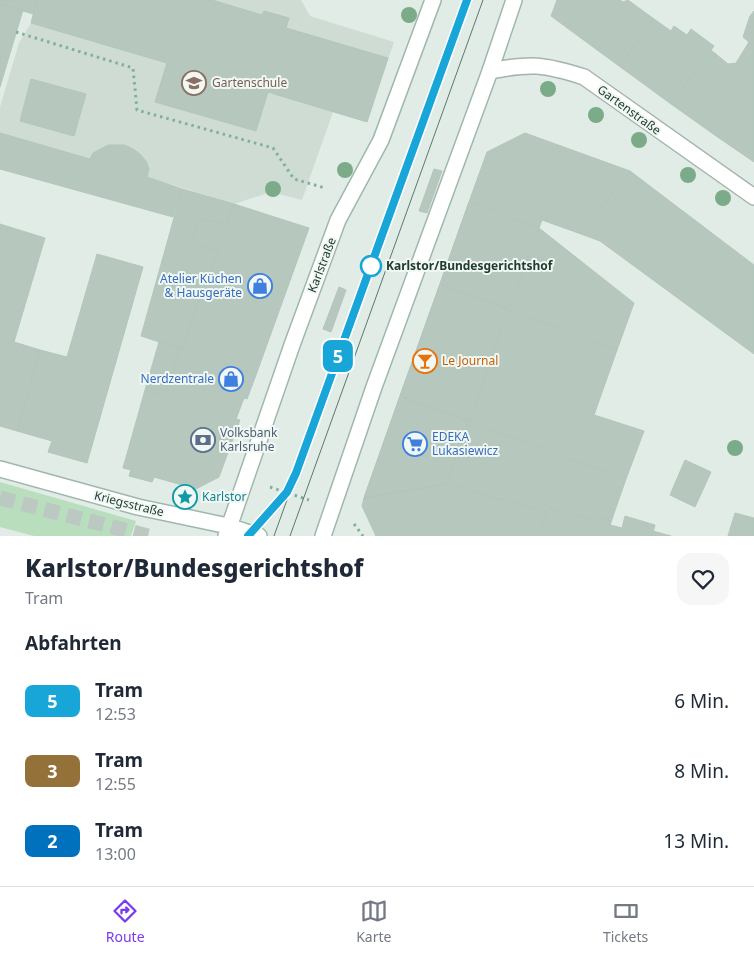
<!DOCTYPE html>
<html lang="de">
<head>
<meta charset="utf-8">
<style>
	body { margin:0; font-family:"Noto Sans",sans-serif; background:#f6f6f7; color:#1f2937; height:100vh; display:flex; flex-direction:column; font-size:19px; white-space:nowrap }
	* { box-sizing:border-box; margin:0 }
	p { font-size:16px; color:#747a83 }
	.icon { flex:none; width:28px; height:28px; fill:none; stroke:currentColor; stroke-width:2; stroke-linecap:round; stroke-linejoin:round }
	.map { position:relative; height:536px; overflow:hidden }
	.drawer { display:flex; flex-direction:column; background:#fff; flex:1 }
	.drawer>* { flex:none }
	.badge { padding:0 10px; border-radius:8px; font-size:18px; line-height:32px }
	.map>.badge { position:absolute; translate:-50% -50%; box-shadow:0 0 0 2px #fff }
	h2 { padding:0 25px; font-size:19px; line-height:45px }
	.round { display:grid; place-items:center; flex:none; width:52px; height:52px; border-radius:15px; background:#f6f6f7 }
	.summary { display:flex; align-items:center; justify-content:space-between; height:85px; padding:0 25px }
	h1 { font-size:24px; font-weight:800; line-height:38px }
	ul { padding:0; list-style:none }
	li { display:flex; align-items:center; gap:15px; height:70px; padding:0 25px }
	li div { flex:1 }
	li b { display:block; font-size:19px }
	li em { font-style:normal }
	li .badge { min-width:55px; font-weight:700; text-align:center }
	.dock { display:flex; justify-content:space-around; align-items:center; height:70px; border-top:1px solid #e0e1e3; background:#fff; font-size:14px; color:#747a83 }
	.dock a { display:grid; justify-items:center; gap:2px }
	.dock .active { color:#7c3aed }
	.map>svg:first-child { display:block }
</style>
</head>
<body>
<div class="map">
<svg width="754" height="536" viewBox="0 0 754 536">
	<rect width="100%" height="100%" fill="#e1ece6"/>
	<!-- built -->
	<path fill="#cfdcd4" d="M37,0H301L310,16L394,42L367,122L333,112L302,200L271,192L234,204L147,177L149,169L146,161L140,154L126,145H108L93,153L90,159L0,133V107L19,43L31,23Z"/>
	<!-- green -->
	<path fill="#b9debe" d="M0,482L136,521L131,536H34L0,527Z"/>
	<!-- building -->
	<path fill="#b6c7be" stroke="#b3c6bc" d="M0,0H37L33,14L0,4Z
		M37,0H212L262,15L264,11L289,18L286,28L388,58L367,122L268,92L256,131L155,102L167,63L31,23Z
		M557,0H620L623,2L628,0L654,19L619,66L551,16Z
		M0,4L23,10L0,87Z
		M754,11V90L719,138L671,104L711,50L728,64L736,63L749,42L743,37L750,16Z
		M654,19L671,31L674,26L687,35L691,29L714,46L671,104L619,66Z
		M31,79L86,94L74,136L20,121Z
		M754,90V162L719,138Z
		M0,133L90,159L93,153L108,145H125L133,149L140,154L146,161L149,169L147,177L182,189L173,217L0,169Z
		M525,133L630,171L581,234L542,220L539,228L469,202L487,152Z
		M434,169L442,171L427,213L419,211Z
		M630,171L754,265V354L600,241L581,234Z
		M182,189L234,204L226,225L204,219L197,222L193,235L196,244L218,252L181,349L141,336Z
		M469,202L539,228L509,309L440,284Z
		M469,202L539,228L634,303L617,350L440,284Z
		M234,204L309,228L256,375L181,349L218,252L196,244L193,235L197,222L204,219L226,225Z
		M0,224L45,238L14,342L40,350L17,431L0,426Z
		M97,254L143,267L87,463L48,452L52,441L17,431L40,350L67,357Z
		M440,284L509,309L469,421L400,396Z
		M440,284L617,350L594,415L644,431L626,479L400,396Z
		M339,287L346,290L331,332L323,329Z
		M159,342L181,349L164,396L145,390Z
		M181,349L256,375L247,399L244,398L236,419L240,420L219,477L196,489L154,477L152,482L129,476L131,470L123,468L145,390L164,396Z
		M400,396L469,421L446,484L364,498Z
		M400,396L626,479L610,525L548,508L547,512L446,484L364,498Z
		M685,460L711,472L695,507L670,495Z
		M446,484L547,512L540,536H376L362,506L364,498Z
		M548,508L593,520L594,516L611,521L610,525L622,528L625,516L655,525L652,536H540Z
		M735,513L754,518V536H728Z
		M653,531L671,536H652Z"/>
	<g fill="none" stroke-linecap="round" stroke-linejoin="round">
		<!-- primary-tunnel -->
		<path stroke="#bbc9c2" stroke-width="15" stroke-dasharray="15 8" stroke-linecap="butt" d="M0,498L148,536"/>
		<defs>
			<path id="minor" d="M490,71C530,63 544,64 584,77L754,197"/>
			<path id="secondary" d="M0,469L138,507L228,526L259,536
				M226,536L292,345L338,220L381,140L433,0
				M323,536L374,387L490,71L514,0"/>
		</defs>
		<!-- minor casing -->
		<use href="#minor" stroke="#a4b4ac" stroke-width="18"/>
		<!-- secondary casing -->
		<use href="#secondary" stroke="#9fb8ac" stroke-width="18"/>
		<!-- path -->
		<path stroke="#80b09b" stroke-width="3" stroke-dasharray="2.5 4" stroke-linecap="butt" d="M16,32L133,68L137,110L273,148L294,179L325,188
			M270,487L309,500
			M354,524L363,536"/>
		<!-- minor -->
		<use href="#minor" stroke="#fff" stroke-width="15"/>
		<!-- secondary -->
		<use href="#secondary" stroke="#fff" stroke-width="15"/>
		<!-- tram -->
		<path stroke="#5b796d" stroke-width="1" d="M248,536L286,493
			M274,536L467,0
			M290,536L483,0"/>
	</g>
	<!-- trees -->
	<g fill="#7cab8a">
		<circle cx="409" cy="15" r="8"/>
		<circle cx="548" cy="89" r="8"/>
		<circle cx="596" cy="115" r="8"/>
		<circle cx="639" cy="140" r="8"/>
		<circle cx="345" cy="170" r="8"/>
		<circle cx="688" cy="175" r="8"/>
		<circle cx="273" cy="189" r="8"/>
		<circle cx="723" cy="198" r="8"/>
		<circle cx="735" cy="448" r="8"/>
	</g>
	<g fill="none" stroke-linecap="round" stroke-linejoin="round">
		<defs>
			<path id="line" d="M248,536L287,492L296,473L467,0"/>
		</defs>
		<!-- line casing -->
		<use href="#line" stroke="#fff" stroke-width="11"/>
		<!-- line -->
		<use href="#line" stroke="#18a6d9" stroke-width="8"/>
	</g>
	<!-- icons -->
	<defs>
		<symbol id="school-ring" viewBox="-11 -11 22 22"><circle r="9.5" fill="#f1f8f4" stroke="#8d6e63" stroke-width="1.5"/><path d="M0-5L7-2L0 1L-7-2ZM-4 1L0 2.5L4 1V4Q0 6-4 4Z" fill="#8d6e63"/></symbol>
		<symbol id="shop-ring" viewBox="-11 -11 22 22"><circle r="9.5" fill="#f1f8f4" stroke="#3f7fe0" stroke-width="1.5"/><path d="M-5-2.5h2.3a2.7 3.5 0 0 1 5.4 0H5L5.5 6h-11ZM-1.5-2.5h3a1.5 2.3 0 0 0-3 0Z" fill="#3f7fe0"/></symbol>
		<symbol id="bar-ring" viewBox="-11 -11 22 22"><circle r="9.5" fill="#f1f8f4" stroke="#e8710a" stroke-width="1.5"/><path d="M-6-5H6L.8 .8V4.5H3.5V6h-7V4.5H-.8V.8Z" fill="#e8710a"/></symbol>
		<symbol id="bank-ring" viewBox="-11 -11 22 22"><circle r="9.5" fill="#f1f8f4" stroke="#5c6f8a" stroke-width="1.5"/><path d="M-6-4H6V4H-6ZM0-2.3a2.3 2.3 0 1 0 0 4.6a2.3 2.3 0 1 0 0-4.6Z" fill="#5c6f8a"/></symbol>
		<symbol id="supermarket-ring" viewBox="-11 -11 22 22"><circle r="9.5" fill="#f1f8f4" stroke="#3f7fe0" stroke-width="1.5"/><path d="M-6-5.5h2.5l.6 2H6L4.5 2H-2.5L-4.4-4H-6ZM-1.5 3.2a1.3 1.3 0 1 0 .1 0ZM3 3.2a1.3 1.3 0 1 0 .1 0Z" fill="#3f7fe0"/></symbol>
		<symbol id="sight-ring" viewBox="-11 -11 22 22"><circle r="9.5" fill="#f1f8f4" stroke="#0f9aa8" stroke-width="1.5"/><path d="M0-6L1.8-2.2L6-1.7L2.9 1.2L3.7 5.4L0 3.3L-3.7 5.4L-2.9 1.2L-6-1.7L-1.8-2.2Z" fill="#0f9aa8"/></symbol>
	</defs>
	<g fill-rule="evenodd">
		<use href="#school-ring" x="180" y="69" width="28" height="28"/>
		<use href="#shop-ring" x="246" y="272" width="28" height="28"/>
		<use href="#bar-ring" x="411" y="347" width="28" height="28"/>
		<use href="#shop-ring" x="217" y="365" width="28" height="28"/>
		<use href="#bank-ring" x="189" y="426" width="28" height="28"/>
		<use href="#supermarket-ring" x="401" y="430" width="28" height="28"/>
		<use href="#sight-ring" x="171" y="483" width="28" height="28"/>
	</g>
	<!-- markers -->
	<circle fill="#fff" stroke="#18a6d9" stroke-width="2.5" cx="371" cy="266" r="10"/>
	<g text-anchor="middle" stroke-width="4" stroke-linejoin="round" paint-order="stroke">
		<!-- education labels -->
		<g font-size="12" fill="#785e54" stroke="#f1f8f4" text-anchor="start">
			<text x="212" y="87">Gartenschule</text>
		</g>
		<!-- street labels -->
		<g font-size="12" fill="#213d32" stroke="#f1f8f4">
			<text transform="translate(629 110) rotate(36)" y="4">Gartenstraße</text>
			<text transform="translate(322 265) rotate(-69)" y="4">Karlstraße</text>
			<text transform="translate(129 504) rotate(14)" y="4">Kriegsstraße</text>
		</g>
		<!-- stop labels -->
		<g font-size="12" font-weight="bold" fill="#213d32" stroke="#f1f8f4" text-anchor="start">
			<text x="386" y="270">Karlstor/Bundesgerichtshof</text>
		</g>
		<!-- shop labels -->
		<g font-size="12" fill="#366cbe" stroke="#f1f8f4" text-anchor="end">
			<text x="242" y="283">Atelier Küchen<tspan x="242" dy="14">&amp; Hausgeräte</tspan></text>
			<text x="214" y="383">Nerdzentrale</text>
			<text x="432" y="441" text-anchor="start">EDEKA<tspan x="432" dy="14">Lukasiewicz</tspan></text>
		</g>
		<!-- food labels -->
		<g font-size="12" fill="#c56008" stroke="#f1f8f4" text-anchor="start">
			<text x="442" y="365">Le Journal</text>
		</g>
		<!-- service labels -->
		<g font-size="12" fill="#4e5e75" stroke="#f1f8f4" text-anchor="start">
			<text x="220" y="437">Volksbank<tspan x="220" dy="14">Karlsruhe</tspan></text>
		</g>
		<!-- culture labels -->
		<g font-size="12" fill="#0d838f" stroke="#f1f8f4" text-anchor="start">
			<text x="202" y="501">Karlstor</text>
		</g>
	</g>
</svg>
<b class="badge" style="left:338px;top:356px;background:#18a6d9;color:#fff">5</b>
</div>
<section class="drawer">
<div class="summary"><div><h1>Karlstor/Bundesgerichtshof</h1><p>Tram</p></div><a class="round"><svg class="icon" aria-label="heart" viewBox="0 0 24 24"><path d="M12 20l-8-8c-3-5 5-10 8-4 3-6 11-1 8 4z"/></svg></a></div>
<h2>Abfahrten</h2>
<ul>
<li><span class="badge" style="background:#18a6d9;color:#fff">5</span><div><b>Tram</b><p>12:53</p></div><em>6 Min.</em></li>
<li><span class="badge" style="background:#947139;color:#fff">3</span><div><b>Tram</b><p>12:55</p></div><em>8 Min.</em></li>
<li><span class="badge" style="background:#0071bc;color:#fff">2</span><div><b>Tram</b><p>13:00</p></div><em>13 Min.</em></li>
</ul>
</section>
<nav class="dock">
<a class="active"><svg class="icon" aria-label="directions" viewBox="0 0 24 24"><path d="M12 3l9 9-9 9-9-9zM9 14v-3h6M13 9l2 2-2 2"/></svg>Route</a>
<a><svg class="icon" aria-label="map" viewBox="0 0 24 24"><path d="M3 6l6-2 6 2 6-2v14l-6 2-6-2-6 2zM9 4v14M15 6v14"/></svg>Karte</a>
<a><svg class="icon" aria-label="tickets" viewBox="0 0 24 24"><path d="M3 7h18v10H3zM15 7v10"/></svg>Tickets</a>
</nav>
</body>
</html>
